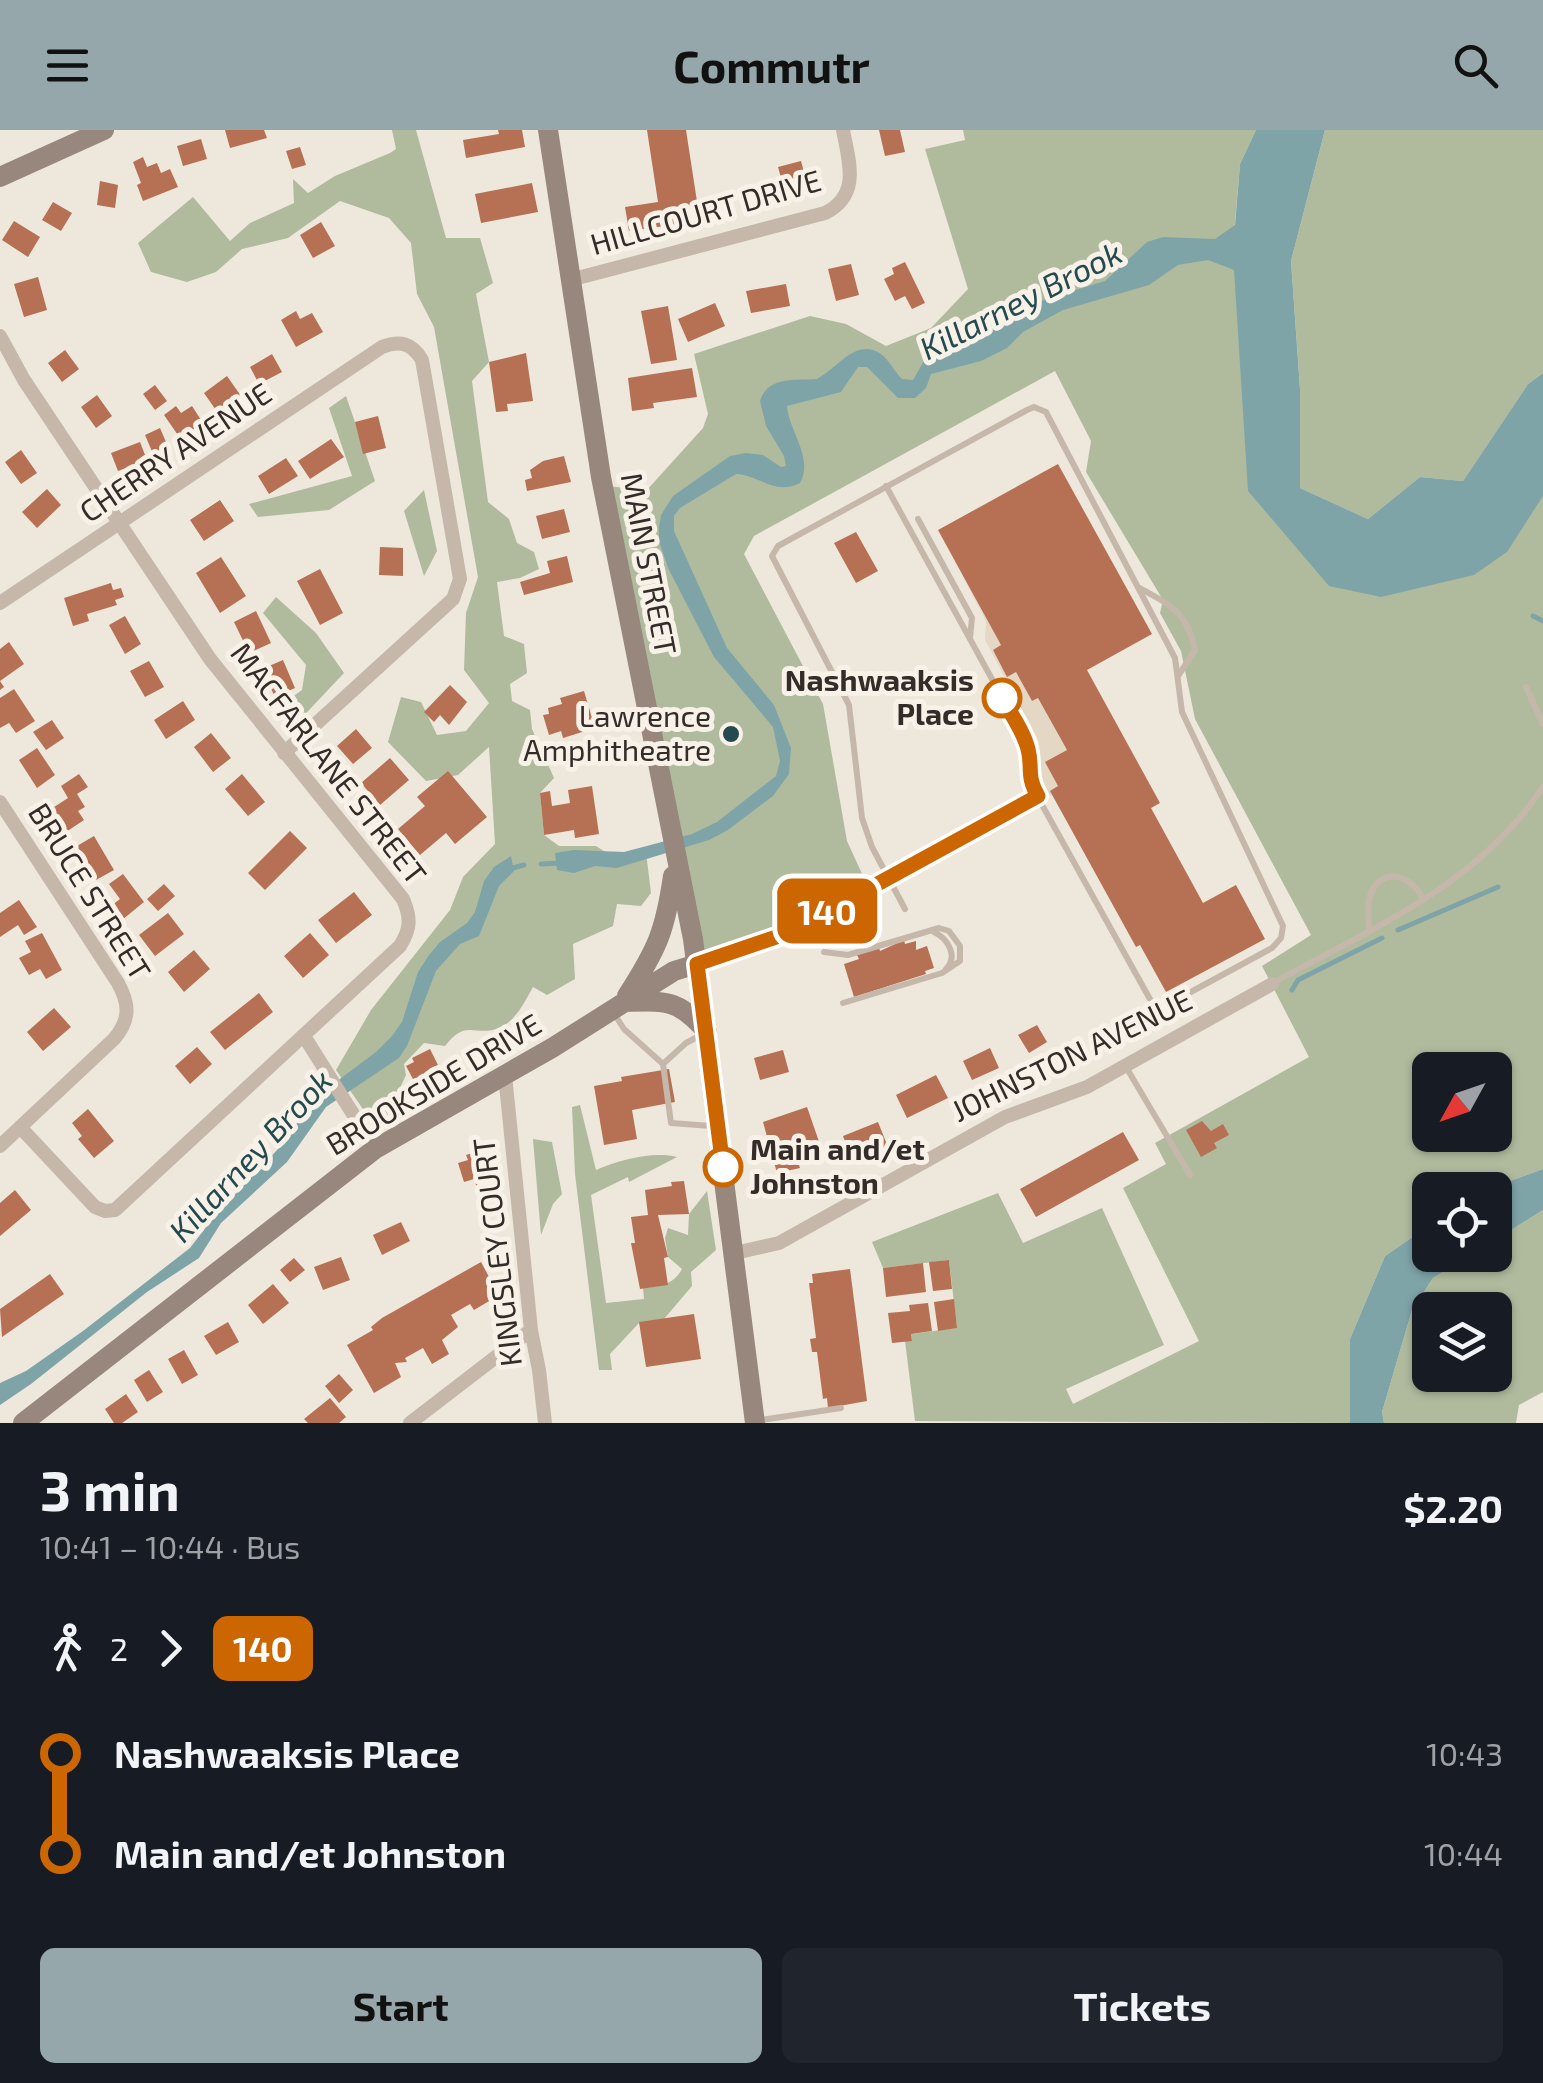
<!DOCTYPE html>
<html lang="en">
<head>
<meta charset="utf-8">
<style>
	body { margin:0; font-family:"Exo 2",sans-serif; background:#20242c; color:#f1f3f6; height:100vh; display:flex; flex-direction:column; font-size:38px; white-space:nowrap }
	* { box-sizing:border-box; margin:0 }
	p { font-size:32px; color:#9ea1a6 }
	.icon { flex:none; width:55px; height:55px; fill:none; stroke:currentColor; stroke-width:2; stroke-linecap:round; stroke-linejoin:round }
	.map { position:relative; height:1293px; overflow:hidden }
	.side { display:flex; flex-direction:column; background:#171b24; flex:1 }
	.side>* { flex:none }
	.badge { padding:0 20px; border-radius:15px; font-size:35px; line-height:65px }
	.needle { width:65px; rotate:230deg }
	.fabs { position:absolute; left:1412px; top:922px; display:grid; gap:20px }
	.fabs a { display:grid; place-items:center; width:100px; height:100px; border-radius:15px; background:#171b24; box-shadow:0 2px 8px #0004; font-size:50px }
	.map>.badge { position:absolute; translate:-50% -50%; box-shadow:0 0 0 5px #fff }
	.legs { display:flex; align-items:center; gap:15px; height:110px; padding:0 40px; font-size:32px }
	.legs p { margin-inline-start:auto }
	.head { display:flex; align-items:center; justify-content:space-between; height:170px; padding:0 40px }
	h1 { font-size:55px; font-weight:700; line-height:75px }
	.button { display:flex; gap:20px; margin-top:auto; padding:20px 40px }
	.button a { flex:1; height:115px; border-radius:15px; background:#95a7ab; color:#111; font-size:40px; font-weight:700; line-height:115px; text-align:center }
	.button a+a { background:#20242c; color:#f1f3f6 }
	ul { padding:0 40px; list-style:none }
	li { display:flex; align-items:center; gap:35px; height:100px; font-size:38px }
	li i { display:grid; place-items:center; width:15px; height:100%; margin:0 12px; background:currentColor }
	li i::after { content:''; width:25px; height:25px; margin:-12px; border:8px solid; border-radius:50%; background:#171b24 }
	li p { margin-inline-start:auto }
	li:first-child i { background:linear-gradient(#0000 50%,currentColor 0) }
	li:last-child i { background:linear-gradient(currentColor 50%,#0000 0) }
	header { display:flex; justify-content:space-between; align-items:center; height:130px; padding:0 40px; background:#95a7ab; color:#111; font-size:45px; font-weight:700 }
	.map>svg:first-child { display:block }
</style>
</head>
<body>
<header><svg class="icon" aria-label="menu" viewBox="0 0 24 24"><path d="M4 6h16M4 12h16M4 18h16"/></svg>Commutr<svg class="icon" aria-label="search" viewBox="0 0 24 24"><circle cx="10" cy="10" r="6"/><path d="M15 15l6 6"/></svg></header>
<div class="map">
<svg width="1543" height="1293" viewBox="0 0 1543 1293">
	<rect width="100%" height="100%" fill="#eee7dc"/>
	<!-- green -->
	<path fill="#b0bb9e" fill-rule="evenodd" d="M392,0H416L446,108H480L493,153L476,164L489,232L472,251L488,372L509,389L517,413L534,422L539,439L520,448L497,452L504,506L524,514L527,543L510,554L512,571L530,580L532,599L554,648L540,663L544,705L559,716H596L618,730L646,722L651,763L641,776L617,774L613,796L573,814L575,849L547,865L533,857C524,873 515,893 496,899C473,906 466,889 445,916L424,913L404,934L406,945L400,958L408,980L385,995L367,985L336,940L371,880L450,780L463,747L495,714L489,617L458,645L426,651L388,612L401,567L421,572L437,605L466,601L489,573L464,540L466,483L478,447L434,197L417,164L411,113L389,88L340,71L288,108L242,119L216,142L187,152L151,142L138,113L193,67L230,111L250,93L294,73L293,49L308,63L335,46L390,23L396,19Z
		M963,0H1256L1240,34L1233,115L1252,365L1335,440L1543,339V1039L1485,1060H1430V1095L1385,1126L1350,1209V1293L915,1291L905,1211L912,1210L911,1204L957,1198L949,1130L883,1138L872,1112L998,1063L1023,1113L1102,1078L1164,1215L1066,1259L1073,1274L1199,1211L1123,1058L1166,1034L1155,1013L1309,927L1262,836L1311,805L1195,589L1181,521L1160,483L1163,470L1086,342L1091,311L1055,241L754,406L744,424L823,574L847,711L869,759L788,803L697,834L602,355L646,361L703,298L708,284L694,224L810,186L846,194L886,216L931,198L968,159L925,19L965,10ZM1430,940H1495V1005H1430Z
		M1325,0H1543V243L1528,254L1463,351L1420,347L1368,389L1300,358V258L1291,131Z
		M346,266L375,351L329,380L258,387L249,374L352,346L329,278Z
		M424,360L437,421L424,446L404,381Z
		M276,467L316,503L344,543L294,596L280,576L302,560L306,535L263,483Z
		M580,975L596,1040C620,1030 652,1021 677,1027L629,1052L628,1047L591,1065L606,1173L644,1169L643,1158C661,1156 673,1155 682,1139L668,1127L665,1108L668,1098L688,1105L689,1084L707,1061L716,1120L691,1142L692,1156L664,1189L639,1193L610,1224L612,1240H599L575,1044L572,977Z
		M533,1009L552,1012L562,1064L553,1074L541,1105Z
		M1543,1080V1262L1519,1275L1516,1293H1384L1382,1282L1412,1180L1433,1148L1470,1125H1495V1110ZM1430,1180H1495V1245H1430Z"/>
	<!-- plaza -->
	<path fill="#e4d8c5" d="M940,403L955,431L961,428L1009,511L993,520L1007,546L1016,542L1032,571L1038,568L1069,624L1063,658L1050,666L1042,652L1039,612L985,510L986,491Z"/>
	<!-- water -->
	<path fill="#7fa4a8" d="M1256,0H1325L1291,131L1300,259V358L1368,389L1420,347L1463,351L1528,254L1543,243V366L1507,422L1474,445L1381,467L1329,456L1248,361L1234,140L1208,130L1178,135L1149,155L1063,180L1023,202L1007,218L981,231L931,244L926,258L915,268H898L867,237H858L841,262L787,276C789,301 814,328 800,353C774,366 760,345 736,344L680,378L674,386V401L727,518L774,575L791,618L789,644L773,666L728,700L709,710L617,738L595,736L574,743L557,740L555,723L574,720L624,722L692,704L717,692L776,646L780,631L773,597L714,527L668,438L659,411V397L661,385L673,366L730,326L746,323L763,325L781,337L786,336L784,326L766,296L760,271C768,245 797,251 817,249C837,239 856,207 881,224C890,231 894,241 902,249L913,250L925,229L971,215L1019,182L1043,170L1105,151L1147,112L1163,107L1215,109L1235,95L1240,34Z
		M511,726L514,741L499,756L479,806L460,814L436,841L407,916L399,928L326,977L287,1032L221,1093L199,1128L147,1162L31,1254L0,1275V1253L26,1241L83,1201L190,1118L213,1088L278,1019L317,966L376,922L392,906L402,892L418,842L429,825L440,812L467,793L475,782L484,751L494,737Z
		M1543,1039V1080L1495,1110V1060H1485Z
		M1430,1095V1125H1470L1433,1148L1412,1180L1382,1282L1384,1293H1350V1209L1385,1126Z"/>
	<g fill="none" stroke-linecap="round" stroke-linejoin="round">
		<!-- stream -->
		<path stroke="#7fa4a8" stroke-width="5" d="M1533,486L1543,491
			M541,734L563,733
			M509,739L524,735
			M1398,800L1498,757
			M1292,860L1298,850L1382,808"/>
	</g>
	<!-- building -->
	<path fill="#b67053" d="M225,0H264L267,8L230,18Z
		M498,0H522L525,17L466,28L463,10L499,4Z
		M647,0H686L700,91L629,101L625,77L658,72Z
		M879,0H900L905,22L885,26Z
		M201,9L207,29L183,36L177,16Z
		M300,17L306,35L292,39L286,21Z
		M143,27L147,37L157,33L161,43L170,39L178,57L143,71L137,55L141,53L133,32Z
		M801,31L810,64L787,70L778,37Z
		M100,51L118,55L115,78L97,75Z
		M532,53L538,82L481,93L475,64Z
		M53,72L72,83L61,101L42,90Z
		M14,91L40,107L28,127L2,110Z
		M321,92L335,116L313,128L300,105Z
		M905,132L925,173L912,179L905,166L895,171L884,149L894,144L892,138Z
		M851,134L859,165L836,171L828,139Z
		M38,147L47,180L24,187L14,154Z
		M786,154L790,176L751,183L746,161Z
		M715,173L725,196L688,212L678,189Z
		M668,176L677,230L651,234L641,181Z
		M296,181L300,189L312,183L323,202L296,217L281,190Z
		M65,220L79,239L62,252L48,233Z
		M526,223L533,271L507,274L508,281L496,282L489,232Z
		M272,224L282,242L259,254L250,237Z
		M692,238L697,267L653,273L654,278L632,281L628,248Z
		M227,246L241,266L218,283L204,263Z
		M155,255L167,271L155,280L143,264Z
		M97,265L112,286L96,298L81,277Z
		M176,276L181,283L192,276L203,293L180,308L164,285Z
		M378,286L386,318L363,324L355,292Z
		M160,298L169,319L154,326L145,305Z
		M331,309L344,327L310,349L298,331Z
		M140,312L147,330L118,341L111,323Z
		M21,320L37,343L21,354L5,332Z
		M564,326L571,352L527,361L525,350L532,348L530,340L543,331Z
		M286,328L298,346L269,364L258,346Z
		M1058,334L1152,504L1087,540L1160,673L1151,678L1203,773L1236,755L1265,809L1166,862L1140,815L1136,817L1050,661L1058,656L1045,632L1067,620L1038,568L1032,571L1016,542L1007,547L993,520L1001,515L938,400Z
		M47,359L61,375L37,398L22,382Z
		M220,370L234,391L204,411L190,390Z
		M564,379L570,402L542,409L536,386Z
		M856,402L878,441L856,453L834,413Z
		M380,417L403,418V446L379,445Z
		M567,426L573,452L524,465L520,452L550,443L547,431Z
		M221,427L246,466L220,483L196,443Z
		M320,439L343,483L320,495L297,451Z
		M111,453L113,460L121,458L124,467L115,470L117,475L87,484L89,491L73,496L64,468Z
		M256,481L271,513L249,523L234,492Z
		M125,486L141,514L125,524L109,495Z
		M9,512L24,534L0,551L4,557L0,560V519Z
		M283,530L295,558L275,567L262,539Z
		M149,531L164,557L145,567L130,541Z
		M450,555L467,572L449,595L440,585L434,592L424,582Z
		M14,559L35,591L16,603L9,593L0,598V568Z
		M584,561L595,598L563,608L561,601L549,605L543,585L549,584L548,578L562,574L560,568Z
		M183,571L195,590L166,609L154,590Z
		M52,590L64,608L46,620L33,602Z
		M356,599L372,618L353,634L337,616Z
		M211,603L231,628L213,642L194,617Z
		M37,618L55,645L37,658L19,630Z
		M390,628L409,650L380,675L361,653Z
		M448,641L487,687L455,714L446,703L420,725L398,699L425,676L417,667Z
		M79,644L88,657L77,664L85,677L78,681L84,690L66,702L51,679L68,668L61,656Z
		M242,644L265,672L248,686L225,659Z
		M592,656L599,704L575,708L574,700L544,705L540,663L550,661L552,676L570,673L568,660Z
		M290,701L307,718L265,760L248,743Z
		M94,706L114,740L96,750L77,716Z
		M123,744L144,772L122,790L111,776L120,769L109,754Z
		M164,754L175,766L158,781L147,769Z
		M354,762L372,785L336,813L318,790Z
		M19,770L37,797L24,805L18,795L0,807V783Z
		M168,783L184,804L155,826L139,805Z
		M42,803L62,840L46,849L40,839L29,845L19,828L31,822L25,811Z
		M310,803L329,825L303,848L284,826Z
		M904,810L905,814L916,811V820L927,816L934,838L925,841L926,844L854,867L844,834L859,829L857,825L879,818L880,821Z
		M194,820L210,839L184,862L168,842Z
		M259,863L273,882L225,920L210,902Z
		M54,878L71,897L43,921L27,902Z
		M1037,895L1047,912L1029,923L1018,905Z
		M197,917L212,934L190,954L175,936Z
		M990,918L999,938L972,950L963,931Z
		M430,919L438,935L429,939L438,957L422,966L406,936L414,932L412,928Z
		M783,920L789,942L760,950L754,928Z
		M669,939L675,972L632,980L637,1009L604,1015L594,956L622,951L621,947Z
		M936,945L948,968L907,988L896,965Z
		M807,977L824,1026L799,1035L800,1038L777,1043L763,992Z
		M88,979L114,1011L94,1028L78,1009L82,1006L72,993Z
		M1202,991L1211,1001L1223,994L1229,1005L1214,1013L1217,1018L1201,1027L1186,1000Z
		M878,992L888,1017L852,1031L843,1006Z
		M1123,1002L1139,1030L1036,1087L1020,1059Z
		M479,1021L490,1054L477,1058L474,1049L464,1052L458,1033L468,1030L466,1025Z
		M684,1051L689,1084L658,1085L668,1127L664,1128L668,1155L640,1159L631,1113H635L631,1087L648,1085L645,1060L672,1056L671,1052Z
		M15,1060L31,1080L0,1106V1073Z
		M401,1092L410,1111L382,1125L373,1105Z
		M341,1127L350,1150L323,1160L314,1137Z
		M294,1128L305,1140L290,1152L280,1140Z
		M949,1130L952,1159L933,1161L929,1132Z
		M481,1132L496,1160L493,1162L496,1167L474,1180L470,1174L451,1185L458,1197L442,1210L449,1224L432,1234L423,1218L405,1228L407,1232L395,1233L401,1247L374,1263L347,1215L373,1200L371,1197L382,1188Z
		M923,1133L926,1162L886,1167L883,1138Z
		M850,1139L867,1271L828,1278L827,1268L823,1269L817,1222H812L810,1209L816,1208L809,1153H813L812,1144Z
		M50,1144L64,1164L2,1207L0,1179Z
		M273,1154L289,1173L263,1194L248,1175Z
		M954,1169L957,1198L938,1201L934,1172Z
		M928,1173L932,1201L911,1204L912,1211L892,1213L888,1183L910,1181L909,1175Z
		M694,1184L701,1229L646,1237L639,1192Z
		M228,1192L239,1212L216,1225L204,1206Z
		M184,1220L198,1245L182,1254L168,1229Z
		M149,1240L163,1262L147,1272L134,1250Z
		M339,1244L353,1260L339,1273L325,1256Z
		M126,1264L138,1282L122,1293H114L105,1279Z
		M330,1268L346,1287L339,1293H308L304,1289Z"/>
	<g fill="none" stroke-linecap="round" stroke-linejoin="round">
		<!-- lane -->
		<path stroke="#c5b8aa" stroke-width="6" d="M886,356L1026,611L1031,655L1151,871L1157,876H1165L1272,818L1281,808L1283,796L1182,582L1175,528L1046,282L1034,277L1027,280L778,416L772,426L849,575L862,688L872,717L905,779
			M918,389L972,488L970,508
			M1138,457C1170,475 1187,481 1195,520L1178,546
			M1526,557L1543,594
			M1369,799C1369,789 1367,775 1370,766C1380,735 1412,745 1423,769
			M934,802C947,808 959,826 946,839
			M824,822L848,825L939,798L949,801L960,816V831L942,843L843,873
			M1273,853C1374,797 1477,756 1543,657
			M615,885L624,899L663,934L686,913L701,905
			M663,934L671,993L711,996
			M1126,937L1190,1045
			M761,1290L841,1278"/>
		<!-- street -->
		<path stroke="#c5b8aa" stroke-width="14" d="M570,150L825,83C861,65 849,32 843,0
			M0,206L24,250L210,529L403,769C411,788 411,798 400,816L115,1080L105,1081L95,1077L20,997
			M0,473L382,217C400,210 412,213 422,230L460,449L453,469L284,623
			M0,672L118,853C130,875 130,890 114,909L0,1016
			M697,834L788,803L1037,666
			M304,906L375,1019
			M505,945L531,1200L539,1240L545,1293
			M735,1123L779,1113L1005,987L1087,957L1272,854
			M410,1293L531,1200"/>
		<!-- secondary -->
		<path stroke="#98877c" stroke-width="20" d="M548,0L601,347L693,809L755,1293
			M0,47L104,0
			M627,866C657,819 665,802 673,746
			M625,872C667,871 678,869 707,902
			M23,1293L375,1019L552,918L674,841L697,834"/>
	</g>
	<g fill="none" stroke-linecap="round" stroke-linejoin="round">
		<defs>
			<path id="line-1" d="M723,1037L697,834L788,803L1038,666C1026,646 1033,639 1028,619C1024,602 1011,584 1002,568"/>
		</defs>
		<!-- line-1 casing -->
		<use href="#line-1" stroke="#fff" stroke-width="22"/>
		<!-- line-1 -->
		<use href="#line-1" stroke="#c60" stroke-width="15"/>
	</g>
	<!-- markers -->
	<g fill="#fff" stroke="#c60" stroke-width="5">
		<circle cx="1002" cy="568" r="18"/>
		<circle cx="723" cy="1037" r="18"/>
	</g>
	<circle fill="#244a4f" stroke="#f7f1e8" stroke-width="4" cx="731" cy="604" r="10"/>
	<g text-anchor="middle" stroke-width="10" stroke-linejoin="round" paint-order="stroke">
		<!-- street labels -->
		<g font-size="30" fill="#332c28" stroke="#f7f1e8">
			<text transform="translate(706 83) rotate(-16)" y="10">HILLCOURT DRIVE</text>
			<text transform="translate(176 323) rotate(-34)" y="10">CHERRY AVENUE</text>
			<text transform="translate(648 434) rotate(79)" y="10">MAIN STREET</text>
			<text transform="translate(328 634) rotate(52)" y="10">MACFARLANE STREET</text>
			<text transform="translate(89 762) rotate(58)" y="10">BRUCE STREET</text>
			<text transform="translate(1072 926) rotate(-26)" y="10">JOHNSTON AVENUE</text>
			<text transform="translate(434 955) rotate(-31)" y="10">BROOKSIDE DRIVE</text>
			<text transform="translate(498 1122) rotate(-97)" y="10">KINGSLEY COURT</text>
		</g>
		<!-- stop labels -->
		<g font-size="30" font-weight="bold" fill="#332c28" stroke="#f7f1e8" text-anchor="end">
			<text x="974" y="561">Nashwaaksis<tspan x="974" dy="34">Place</tspan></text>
			<text x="750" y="1030" text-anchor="start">Main and/et<tspan x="750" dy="34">Johnston</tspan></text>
		</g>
		<!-- poi labels -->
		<g font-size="30" fill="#332c28" stroke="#f7f1e8" text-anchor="end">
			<text x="711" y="597">Lawrence<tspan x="711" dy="34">Amphitheatre</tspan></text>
		</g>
		<!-- water labels -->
		<g font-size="32" font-style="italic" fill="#244a4f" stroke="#f7f1e8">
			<text transform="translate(1021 171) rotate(-27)" y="11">Killarney Brook</text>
			<text transform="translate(251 1026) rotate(-47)" y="11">Killarney Brook</text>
		</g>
	</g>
</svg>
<div class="fabs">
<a><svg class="needle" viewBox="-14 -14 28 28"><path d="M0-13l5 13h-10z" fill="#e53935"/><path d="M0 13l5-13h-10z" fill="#9ea1a6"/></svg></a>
<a><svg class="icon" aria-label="locate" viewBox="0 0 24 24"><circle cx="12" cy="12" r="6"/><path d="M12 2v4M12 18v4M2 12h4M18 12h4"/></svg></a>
<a><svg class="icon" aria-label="layers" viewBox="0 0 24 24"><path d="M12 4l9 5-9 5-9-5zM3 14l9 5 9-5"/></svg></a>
</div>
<b class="badge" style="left:827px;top:781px;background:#c60;color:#fff">140</b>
</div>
<section class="side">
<div class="head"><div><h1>3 min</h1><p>10:41 – 10:44 · Bus</p></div><b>$2.20</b></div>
<div class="legs"><svg class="icon" aria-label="walk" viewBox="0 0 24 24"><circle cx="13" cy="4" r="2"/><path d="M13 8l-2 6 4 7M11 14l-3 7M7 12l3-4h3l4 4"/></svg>2<svg class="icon" aria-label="forward" viewBox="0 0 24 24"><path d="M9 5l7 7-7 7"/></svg><b class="badge" style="background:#c60;color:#fff">140</b></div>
<ul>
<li><i style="color:#c60"></i><b>Nashwaaksis Place</b><p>10:43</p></li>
<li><i style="color:#c60"></i><b>Main and/et Johnston</b><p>10:44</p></li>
</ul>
<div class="button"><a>Start</a><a>Tickets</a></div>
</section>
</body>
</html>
